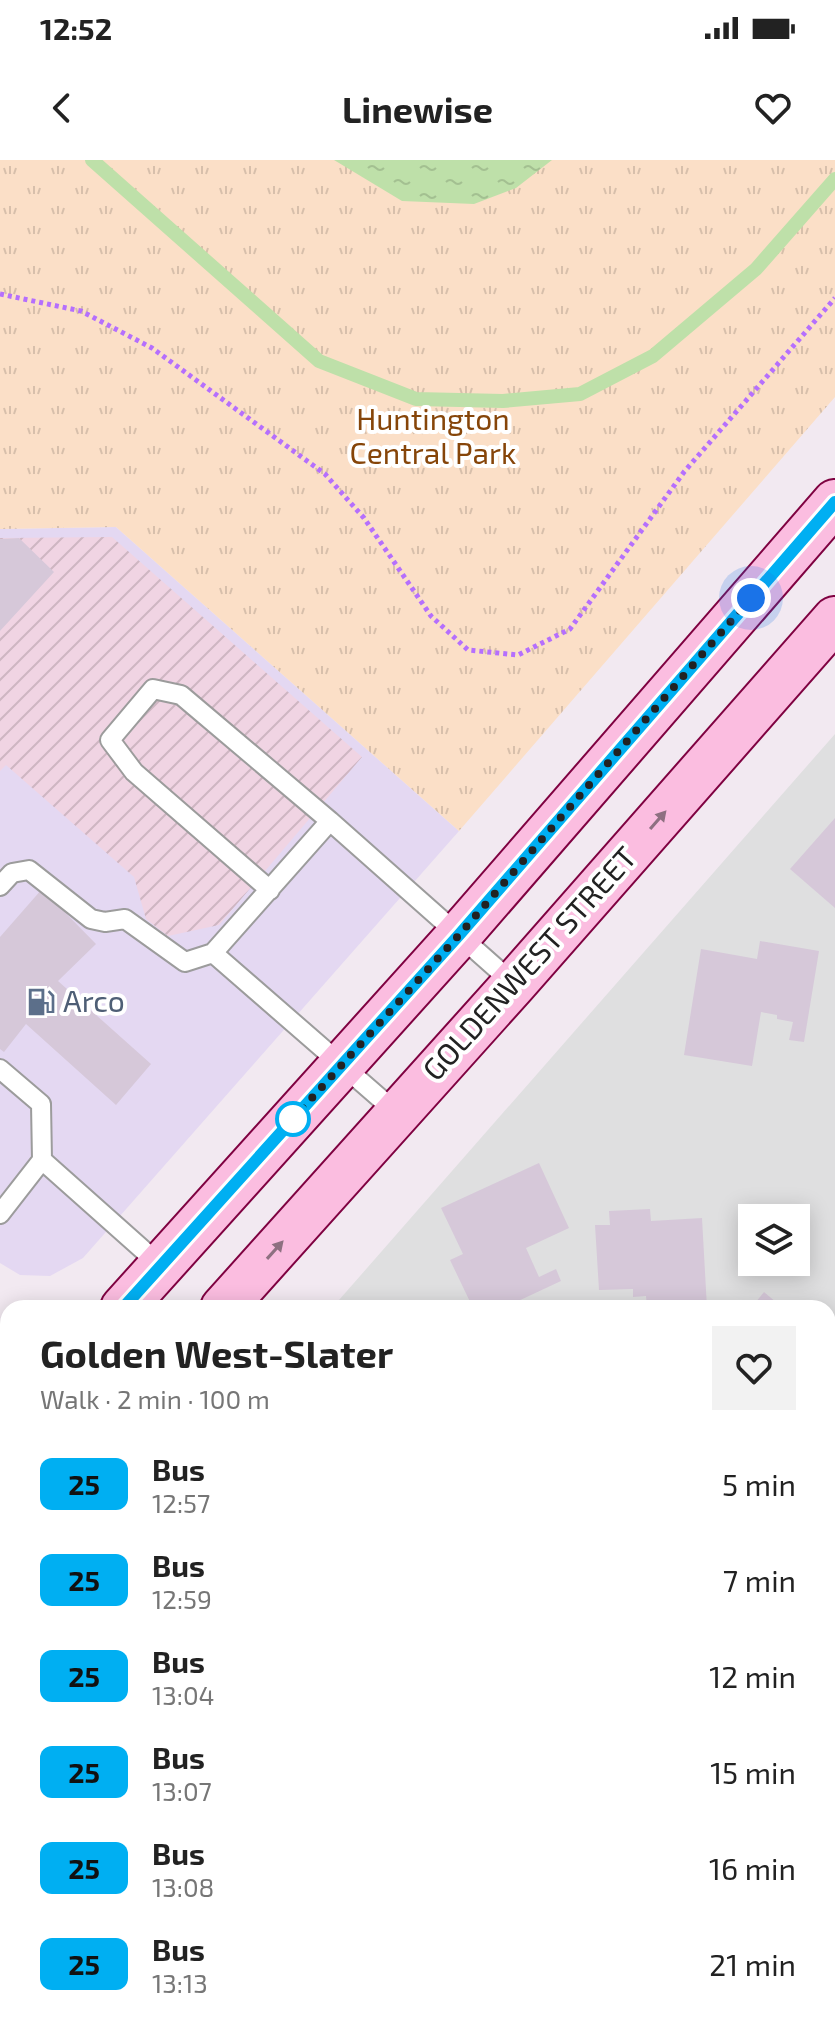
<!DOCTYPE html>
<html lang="en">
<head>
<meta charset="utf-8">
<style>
	body { margin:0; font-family:"Exo 2",sans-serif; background:#f2f2f2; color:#222; height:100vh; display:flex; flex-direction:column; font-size:30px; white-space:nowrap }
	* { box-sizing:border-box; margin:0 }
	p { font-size:26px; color:#767676 }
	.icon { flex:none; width:44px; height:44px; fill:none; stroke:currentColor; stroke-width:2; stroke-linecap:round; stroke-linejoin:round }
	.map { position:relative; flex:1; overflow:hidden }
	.side { position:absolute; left:0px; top:1140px; width:836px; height:728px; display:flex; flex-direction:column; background:#fff; border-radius:24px 24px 0 0; box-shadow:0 4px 20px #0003 }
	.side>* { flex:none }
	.badge { padding:0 16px; border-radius:12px; font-size:28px; line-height:52px }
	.controls { position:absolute; left:738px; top:1044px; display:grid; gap:16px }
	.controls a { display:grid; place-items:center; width:72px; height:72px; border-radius:0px; background:#fff; box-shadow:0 4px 20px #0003; font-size:40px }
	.you { position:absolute; width:40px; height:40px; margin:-20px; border:6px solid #fff; border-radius:50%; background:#1a73e8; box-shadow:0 0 0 12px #1a73e833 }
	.map>.badge { position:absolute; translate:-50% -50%; box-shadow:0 0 0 4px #fff }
	.round { display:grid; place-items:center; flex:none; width:84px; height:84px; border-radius:0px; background:#f2f2f2 }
	.head { display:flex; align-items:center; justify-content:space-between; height:136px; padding:0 40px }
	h1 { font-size:38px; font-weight:700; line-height:60px }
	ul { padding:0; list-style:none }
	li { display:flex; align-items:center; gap:24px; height:96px; padding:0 40px }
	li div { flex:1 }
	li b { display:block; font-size:30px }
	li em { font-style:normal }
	li .badge { min-width:88px; font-weight:700; text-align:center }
	.status { display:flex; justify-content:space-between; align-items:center; height:56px; padding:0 40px; background:#fff; direction:ltr }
	.status svg { height:22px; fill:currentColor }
	header { display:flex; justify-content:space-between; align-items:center; height:104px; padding:0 40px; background:#fff; font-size:36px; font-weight:700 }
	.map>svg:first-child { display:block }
</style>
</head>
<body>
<div class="status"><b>12:52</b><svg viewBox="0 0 49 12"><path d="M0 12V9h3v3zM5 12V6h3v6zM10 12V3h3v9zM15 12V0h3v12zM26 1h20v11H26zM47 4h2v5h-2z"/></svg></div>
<header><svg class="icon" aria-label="back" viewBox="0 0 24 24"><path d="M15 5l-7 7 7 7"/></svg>Linewise<svg class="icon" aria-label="heart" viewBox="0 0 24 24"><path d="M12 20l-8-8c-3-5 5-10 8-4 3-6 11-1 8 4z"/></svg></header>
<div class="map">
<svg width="835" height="1868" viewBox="0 0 835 1868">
	<defs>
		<pattern id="farmland-furrows" width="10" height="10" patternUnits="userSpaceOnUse" patternTransform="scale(2)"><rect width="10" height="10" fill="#f0d4e3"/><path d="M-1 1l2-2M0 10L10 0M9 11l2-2" fill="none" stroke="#ceb6c2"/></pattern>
		<pattern id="park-tufts" width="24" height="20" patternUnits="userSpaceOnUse" patternTransform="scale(2)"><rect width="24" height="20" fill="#fbdfc7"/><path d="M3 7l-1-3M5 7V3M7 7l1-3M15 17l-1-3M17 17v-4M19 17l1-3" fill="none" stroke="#d7bfab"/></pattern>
		<pattern id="water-ripples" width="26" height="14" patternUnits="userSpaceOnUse" patternTransform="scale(2)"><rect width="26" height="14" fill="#bee0a9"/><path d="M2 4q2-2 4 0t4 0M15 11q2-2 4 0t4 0" fill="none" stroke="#a3c091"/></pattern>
	</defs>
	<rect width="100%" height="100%" fill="#f2e9f1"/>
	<!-- residential -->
	<path fill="#dfdfe0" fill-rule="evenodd" d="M835,574V1857L828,1850V1148H332ZM752,1058H796V1102H752Z
		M8,1507V1860H556L565,1868H0V1516Z"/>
	<!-- commercial -->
	<path fill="#e4d8f2" d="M116,367L459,671L83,1098L50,1116L20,1115L0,1103V369Z"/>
	<!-- farmland -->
	<path fill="url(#farmland-furrows)" d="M112,377L362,597L219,765L168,776L146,759L134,717L6,605L0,611V378Z"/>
	<!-- park -->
	<path fill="url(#park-tufts)" d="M0,0H835V237L459,671L116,367L0,369Z"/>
	<!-- water -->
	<path fill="url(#water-ripples)" d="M334,0H552L516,28L474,44L402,41Z"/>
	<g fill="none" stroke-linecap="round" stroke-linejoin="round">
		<!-- stream -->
		<path stroke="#bee0a9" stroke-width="14" d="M92,0L319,201L416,239L503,241L580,234L653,196L756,109L835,19"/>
	</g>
	<!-- building -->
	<path fill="#d6c8d9" d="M19,378L54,412L0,471V379Z
		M835,658V748L790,709Z
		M42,729L96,784L58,821L151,904L116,945L26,864L4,892L0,889V777Z
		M760,781L819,791L804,882L789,880L793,862L777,859V855L761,852L752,906L684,895L701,789L757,799Z
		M539,1003L569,1068L526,1088L539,1117L556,1109L561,1121L503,1148H473L450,1100L463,1094L441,1048Z
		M650,1049L651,1061L702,1058L707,1148H647L646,1136L633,1137V1129L599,1130L595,1065H610L609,1051Z
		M764,1132L783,1148H751Z
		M835,1228V1360L828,1353V1236Z
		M8,1594V1724L0,1729V1599Z
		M828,1613L835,1620V1727L828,1736Z
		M343,1860H405L398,1868H352Z
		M441,1860H491L497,1868H434Z"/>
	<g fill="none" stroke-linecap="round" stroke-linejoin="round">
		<defs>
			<path id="service" d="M0,726L12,713L29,710L91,759L105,762L125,759L185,802L213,793L330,661L514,824
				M270,730L134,612L110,580L153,529L181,535L330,661
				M213,793L397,953
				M0,909L41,944L42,1000L0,1054
				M42,1000L160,1105"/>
			<path id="minor" d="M828,1471L835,1478
				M195,1860L204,1868
				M47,1868L55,1860"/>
			<path id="tertiary" d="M0,1210L8,1217
				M737,1860L746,1868"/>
			<path id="secondary" d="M123,1148L459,775L835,342
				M223,1148L514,824L835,459
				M0,1290L8,1281
				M0,1400L8,1391"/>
		</defs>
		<!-- service casing -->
		<use href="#service" stroke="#9c9c9c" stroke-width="22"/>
		<!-- minor casing -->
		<use href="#minor" stroke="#9c9c9c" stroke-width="42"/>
		<!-- tertiary casing -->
		<use href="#tertiary" stroke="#9c9c9c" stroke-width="48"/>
		<!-- secondary casing -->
		<use href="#secondary" stroke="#7f0241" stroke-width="48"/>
		<!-- path -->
		<path stroke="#b56ffd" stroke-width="5" stroke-dasharray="4 4" stroke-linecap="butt" d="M0,134L81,151L152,188L325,314L364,358L431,456L468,490L518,495L570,469L684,312L835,138"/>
		<!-- service -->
		<use href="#service" stroke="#fff" stroke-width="18"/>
		<!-- minor -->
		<use href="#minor" stroke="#fff" stroke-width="38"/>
		<!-- tertiary -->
		<use href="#tertiary" stroke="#fff" stroke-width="44"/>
		<!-- secondary -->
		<use href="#secondary" stroke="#fbbde0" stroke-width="44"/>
	</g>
	<!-- one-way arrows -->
	<defs><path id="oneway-solid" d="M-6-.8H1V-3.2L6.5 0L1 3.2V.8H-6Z" transform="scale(2)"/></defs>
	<g fill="#8e7081">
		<use href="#oneway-solid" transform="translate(658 660) rotate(-49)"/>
		<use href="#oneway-solid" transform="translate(275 1090) rotate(-48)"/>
	</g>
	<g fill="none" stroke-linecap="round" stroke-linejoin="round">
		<defs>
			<path id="line" d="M123,1148L459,775L835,342"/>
		</defs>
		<!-- line casing -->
		<use href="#line" stroke="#fff" stroke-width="18"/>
		<!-- line -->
		<use href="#line" stroke="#00aff2" stroke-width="12"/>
		<!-- walk -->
		<path stroke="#222" stroke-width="8" stroke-dasharray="0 14.4" d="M293,959L459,775L751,438"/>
	</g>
	<!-- icons -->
	<defs>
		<symbol id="fuel-bare" viewBox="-9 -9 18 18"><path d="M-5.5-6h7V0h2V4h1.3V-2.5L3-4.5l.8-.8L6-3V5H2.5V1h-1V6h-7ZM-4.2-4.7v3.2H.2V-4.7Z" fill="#5c6f8a" stroke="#fff" stroke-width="2.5" paint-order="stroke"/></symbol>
	</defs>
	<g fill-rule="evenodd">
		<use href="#fuel-bare" x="21" y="822" width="40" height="40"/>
	</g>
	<!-- markers -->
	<circle fill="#fff" stroke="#00aff2" stroke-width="4" cx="293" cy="959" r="16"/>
	<g text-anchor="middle" stroke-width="8" stroke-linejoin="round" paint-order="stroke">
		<!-- park labels -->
		<g font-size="30" fill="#864509" stroke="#fff">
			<text x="433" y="270">Huntington<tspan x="433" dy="34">Central Park</tspan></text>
		</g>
		<!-- street labels -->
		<g font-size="30" fill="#222" stroke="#fff">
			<text transform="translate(530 804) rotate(-48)" y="10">GOLDENWEST STREET</text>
		</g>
		<!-- service labels -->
		<g font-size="30" fill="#4e5e75" stroke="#fff" text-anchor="start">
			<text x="63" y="852">Arco</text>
		</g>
	</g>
</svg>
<div class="controls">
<a><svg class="icon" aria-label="layers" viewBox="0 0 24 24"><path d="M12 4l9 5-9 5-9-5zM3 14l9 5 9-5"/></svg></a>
</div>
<div class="you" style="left:751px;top:438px"></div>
<section class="side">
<div class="head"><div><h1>Golden West-Slater</h1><p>Walk · 2 min · 100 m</p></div><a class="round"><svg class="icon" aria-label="heart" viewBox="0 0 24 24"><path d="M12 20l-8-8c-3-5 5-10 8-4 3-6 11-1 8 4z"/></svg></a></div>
<ul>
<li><span class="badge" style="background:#00aff2;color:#111">25</span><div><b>Bus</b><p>12:57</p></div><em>5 min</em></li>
<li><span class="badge" style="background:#00aff2;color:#111">25</span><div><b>Bus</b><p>12:59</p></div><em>7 min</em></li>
<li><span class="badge" style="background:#00aff2;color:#111">25</span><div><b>Bus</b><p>13:04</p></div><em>12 min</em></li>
<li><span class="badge" style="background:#00aff2;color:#111">25</span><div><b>Bus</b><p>13:07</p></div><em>15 min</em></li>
<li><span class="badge" style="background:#00aff2;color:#111">25</span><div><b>Bus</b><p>13:08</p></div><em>16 min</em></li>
<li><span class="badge" style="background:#00aff2;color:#111">25</span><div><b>Bus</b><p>13:13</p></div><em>21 min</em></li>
</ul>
</section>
</div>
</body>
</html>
